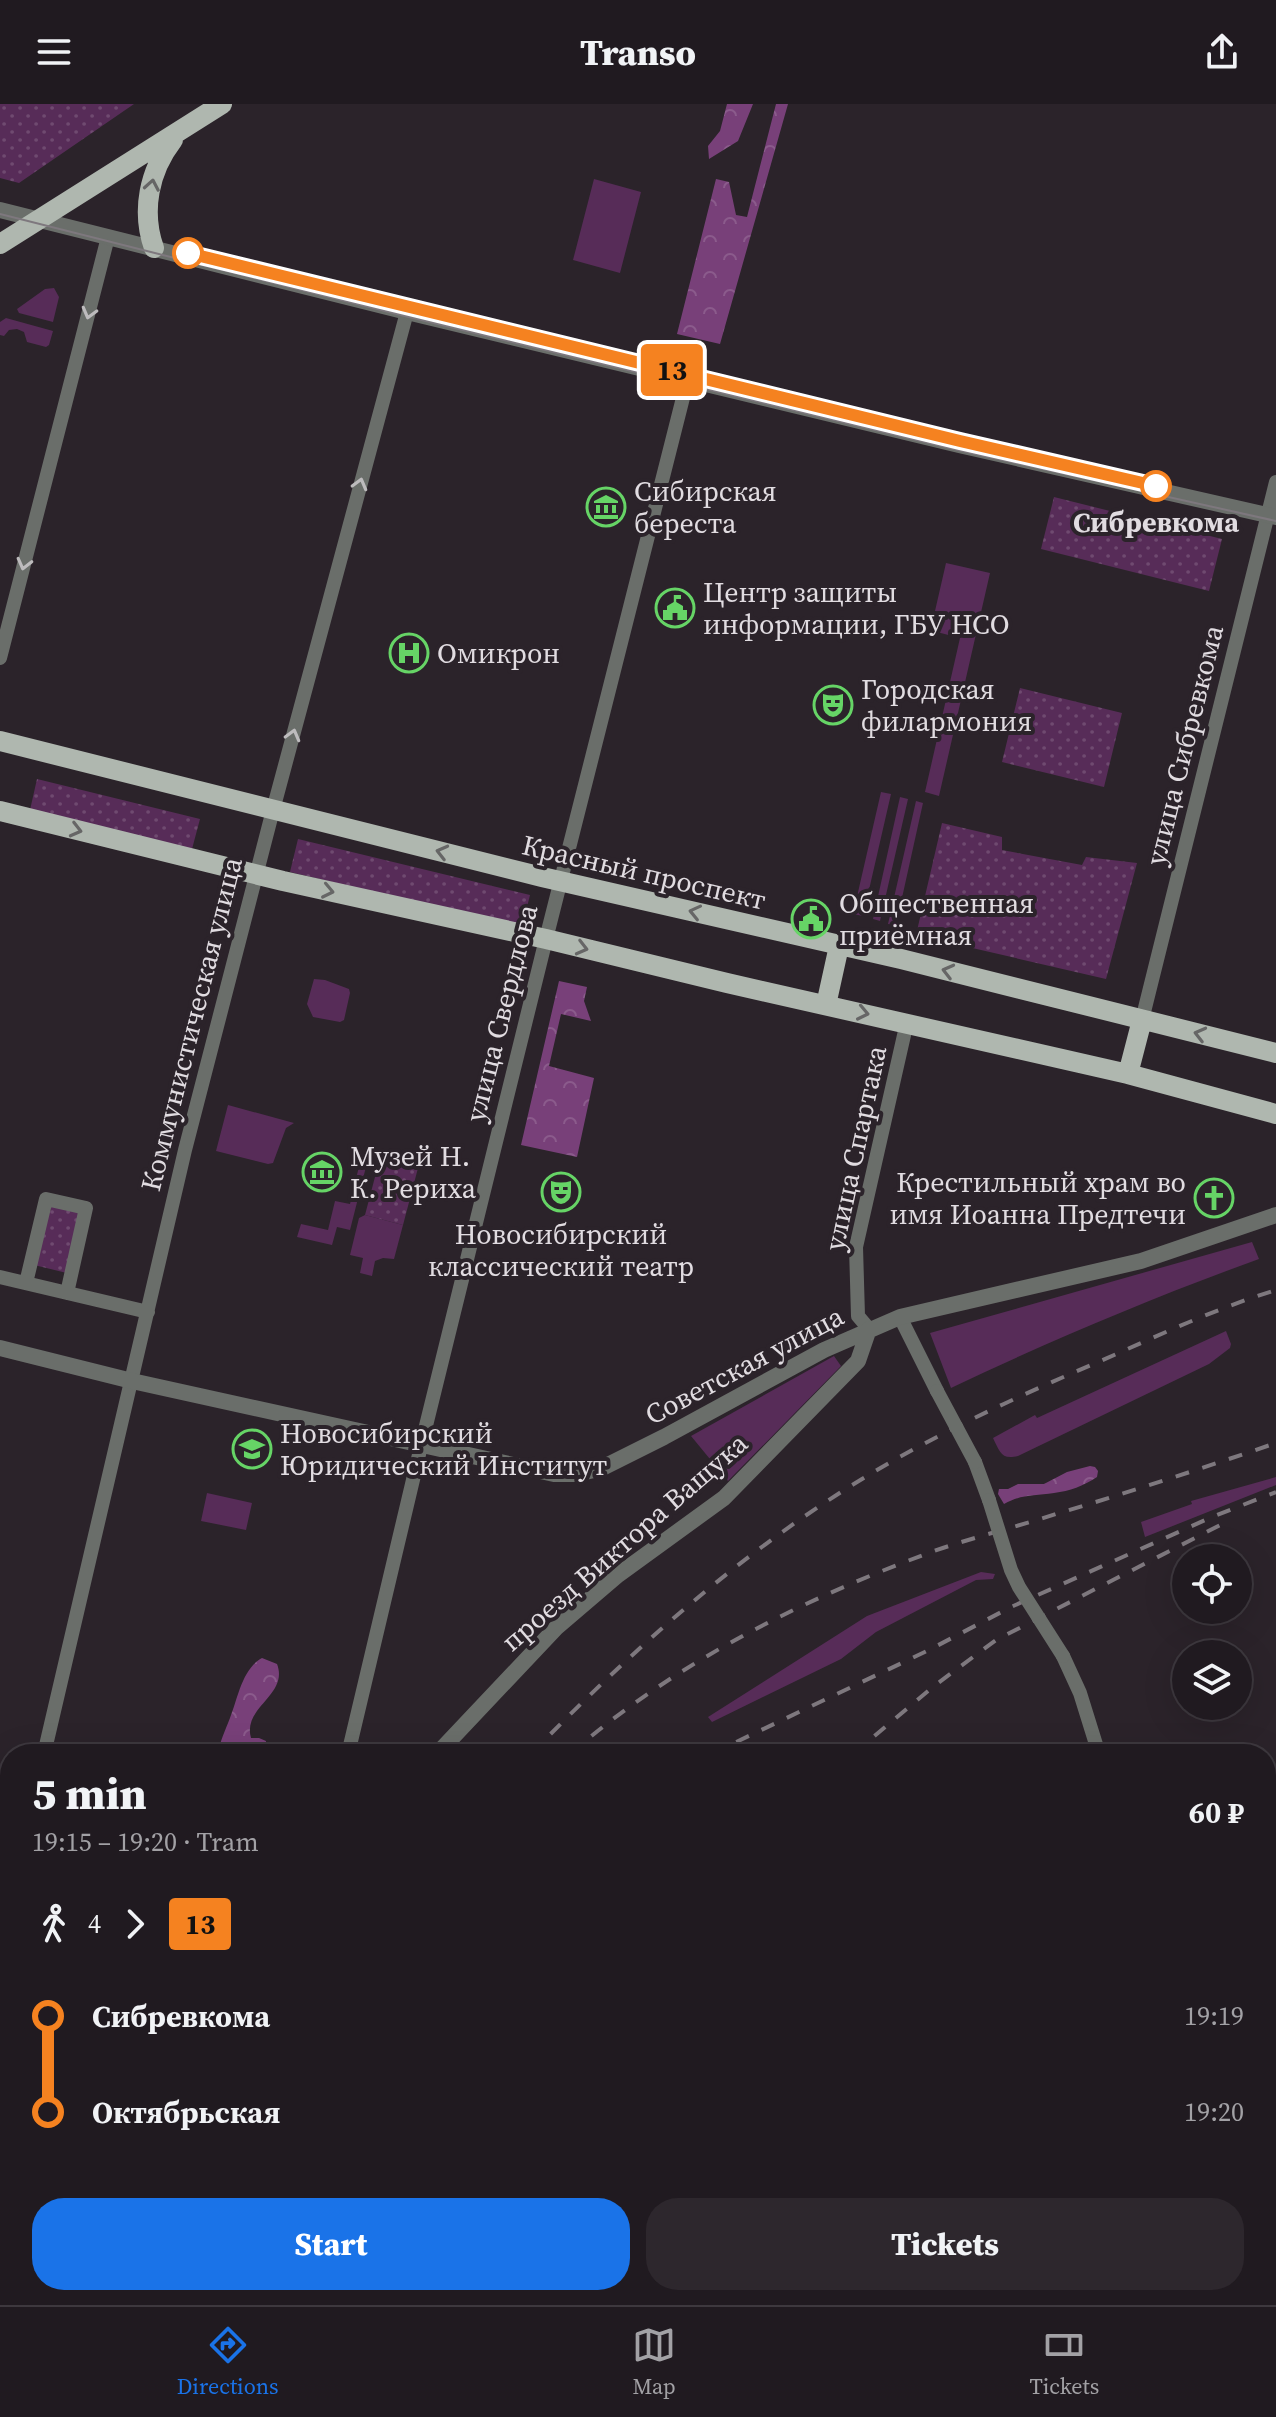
<!DOCTYPE html>
<html lang="en">
<head>
<meta charset="utf-8">
<style>
	body { margin:0; font-family:"Source Serif 4",serif; background:#2d272d; color:#f1f3f6; height:100vh; display:flex; flex-direction:column; font-size:30px; white-space:nowrap }
	* { box-sizing:border-box; margin:0 }
	p { font-size:26px; color:#a2a1a5 }
	.icon { flex:none; width:44px; height:44px; fill:none; stroke:currentColor; stroke-width:2; stroke-linecap:round; stroke-linejoin:round }
	.map { position:relative; flex:1; overflow:hidden }
	.sheet { position:absolute; left:0px; top:1640px; width:1276px; height:562px; display:flex; flex-direction:column; background:#201a20; border-radius:32px 32px 0 0; box-shadow:0 8px 32px #0002,0 0 0 2px #3d383e }
	.sheet>* { flex:none }
	.badge { padding:0 16px; border-radius:6px; font-size:28px; line-height:52px }
	.buttons { position:absolute; left:1172px; top:1440px; display:grid; gap:16px }
	.buttons a { display:grid; place-items:center; width:80px; height:80px; border-radius:50%; background:#201a20; box-shadow:0 8px 32px #0002,0 0 0 2px #3d383e; font-size:40px }
	.map>.badge { position:absolute; translate:-50% -50%; box-shadow:0 0 0 4px #fff }
	.legs { display:flex; align-items:center; gap:12px; height:88px; padding:0 32px; font-size:26px }
	.legs p { margin-inline-start:auto }
	.overview { display:flex; align-items:center; justify-content:space-between; height:136px; padding:0 32px }
	h1 { font-size:44px; font-weight:800; line-height:60px }
	.action { display:flex; gap:16px; margin-top:auto; padding:16px 32px }
	.action a { flex:1; height:92px; border-radius:32px; background:#1a73e8; color:#fff; font-size:32px; font-weight:800; line-height:92px; text-align:center }
	.action a+a { background:#2d272d; color:#f1f3f6 }
	ul { padding:0 32px; list-style:none }
	li { display:flex; align-items:center; gap:28px; height:96px; font-size:30px }
	li i { display:grid; place-items:center; width:12px; height:100%; margin:0 10px; background:currentColor }
	li i::after { content:''; width:20px; height:20px; margin:-10px; border:6px solid; border-radius:50%; background:#201a20 }
	li p { margin-inline-start:auto }
	li:first-child i { background:linear-gradient(#0000 50%,currentColor 0) }
	li:last-child i { background:linear-gradient(currentColor 50%,#0000 0) }
	header { display:flex; justify-content:space-between; align-items:center; height:104px; padding:0 32px; background:#201a20; font-size:36px; font-weight:800 }
	.dock { display:flex; justify-content:space-around; align-items:center; height:112px; border-top:2px solid #3d383e; background:#201a20; font-size:22px; color:#a2a1a5 }
	.dock a { display:grid; justify-items:center; gap:4px }
	.dock .on { color:#1a73e8 }
	.map>svg:first-child { display:block }
</style>
</head>
<body>
<header><svg class="icon" aria-label="menu" viewBox="0 0 24 24"><path d="M4 6h16M4 12h16M4 18h16"/></svg>Transo<svg class="icon" aria-label="share" viewBox="0 0 24 24"><path d="M12 15V3M7 8l5-5 5 5M5 13v7h14v-7"/></svg></header>
<div class="map">
<svg width="1276" height="2201" viewBox="0 0 1276 2201">
	<defs>
		<pattern id="forest-crowns" width="20" height="18" patternUnits="userSpaceOnUse" patternTransform="scale(2)"><rect width="20" height="18" fill="#784079"/><path d="M2 6a3 3 0 1 1 6 0M12 15a3 3 0 1 1 6 0" fill="none" stroke="#8b5b8c"/></pattern>
		<pattern id="park-dots" width="8" height="8" patternUnits="userSpaceOnUse" patternTransform="scale(2)"><rect width="8" height="8" fill="#572c58"/><path d="M2 2h.1M6 6h.1" fill="none" stroke="#6f4a70" stroke-width="1.8" stroke-linecap="round"/></pattern>
	</defs>
	<rect width="100%" height="100%" fill="#2b232a"/>
	<!-- grass -->
	<path fill="#572c58" d="M594,75L641,88L620,169L573,156Z
		M54,184L59,193L53,218L19,209L17,205L45,185Z
		M6,214L53,227L49,241L46,243L27,238L24,228L17,225L9,226L4,232L0,231V218Z
		M946,459L990,469L939,692L925,688L960,534L933,527L935,520L942,521L944,509L935,507Z
		M881,688L891,690L863,812L853,810Z
		M900,693L908,695L880,817L873,815Z
		M916,697L923,699L896,821L888,820Z
		M314,875L325,876L349,885L350,889L344,916L340,918L313,913L307,900Z
		M228,1001L294,1019L286,1024L273,1059L268,1060L216,1047Z
		M362,1050L369,1051L350,1126L337,1123L332,1141L297,1133L301,1120L328,1126L335,1097L350,1100Z
		M365,1111L403,1121L394,1155L383,1154L375,1157L372,1172L360,1169L363,1154L350,1151L359,1114Z
		M1252,1138L1259,1155C1154,1193 1052,1236 951,1284L930,1229Z
		M1226,1227L1231,1240L1230,1244L1209,1260L1018,1352C1001,1356 1000,1348 993,1334L1035,1311L1037,1314Z
		M834,1252L841,1262L728,1377L691,1332Z
		M1276,1373V1381L1145,1433L1141,1418L1192,1400L1191,1397Z
		M207,1389L252,1399L246,1426L201,1417Z
		M981,1468L995,1470L993,1475L976,1476L876,1528L841,1555L712,1618L708,1613L867,1512Z"/>
	<!-- forest -->
	<path fill="url(#forest-crowns)" d="M727,0H753L738,37L709,55L708,42L720,27Z
		M776,0H788L720,240L677,230L716,75L729,78L736,111L747,113Z
		M559,877L587,883L584,897L591,917L561,910L549,962L594,974L577,1053L521,1041Z
		M1090,1362L1095,1363L1098,1367L1097,1373C1083,1382 1070,1387 1054,1389C1034,1392 1022,1390 1004,1400L998,1390L999,1385H1008L1018,1380H1044L1067,1368Z
		M262,1554L277,1560C289,1591 242,1603 251,1634H259L266,1637L265,1650H218C220,1637 225,1627 230,1614C238,1594 242,1565 262,1554Z"/>
	<!-- park -->
	<path fill="url(#park-dots)" d="M0,0H134L19,79L0,74Z
		M1054,393L1222,435L1209,487L1041,445Z
		M1020,584L1122,609L1104,683L1002,658Z
		M37,675L200,715L192,745L30,706Z
		M942,719L1002,733V746L1082,761L1086,753L1137,759L1106,875L916,831Z
		M298,735L530,791L522,823L290,768Z
		M380,1054L418,1064L403,1121L365,1111Z
		M46,1095L86,1104L71,1170L30,1160Z"/>
	<g fill="none" stroke-linecap="round" stroke-linejoin="round">
		<!-- minor -->
		<path stroke="#6a6e6a" stroke-width="14" d="M0,554L108,133
			M1142,916L1276,378
			M0,1173L148,1208
			M26,1179L46,1095L86,1104L67,1189
			M900,1213L937,1287
			M869,1225L858,1212L856,1143L907,918
			M975,1358L989,1396
			M1063,1552L1080,1589L1099,1650
			M44,1650L185,1046L273,706L407,208
			M348,1650L421,1342L546,835L688,274
			M0,1835L10,1793"/>
		<!-- tertiary -->
		<path stroke="#6a6e6a" stroke-width="16" d="M0,106L407,208L959,341L1276,413
			M0,1244L132,1277L554,1370H577L602,1364L664,1333L824,1246L900,1213L1141,1157L1276,1111
			M437,1650L556,1524L618,1471L724,1394L858,1257L869,1225
			M0,2151L10,2141"/>
		<!-- primary -->
		<path stroke="#afb7af" stroke-width="20" d="M0,140L222,0
			M154,144C141,107 149,67 173,36
			M0,637L542,773L901,855L1276,949
			M0,707L283,777L546,835L727,879L1128,970L1276,1010
			M826,901L839,842
			M1128,970L1142,916
			M1266,1907L1276,1900
			M1266,1938L1276,1932
			M811,2201L825,2192
			M857,2201L871,2192"/>
		<!-- tram -->
		<path stroke="#7e787e" stroke-width="2" d="M0,110L405,212L958,346L1276,417"/>
		<!-- rail -->
		<path stroke="#7e787e" stroke-width="4" stroke-dasharray="14 14" stroke-linecap="butt" d="M531,1650C631,1547 739,1450 862,1375C936,1330 1016,1293 1096,1259C1155,1233 1214,1205 1276,1186
			M570,1650C676,1558 803,1495 934,1447C974,1433 1016,1423 1056,1410C1130,1388 1203,1364 1276,1339
			M711,1650L929,1546L1011,1503L1212,1413L1276,1388
			M853,1650L934,1582L996,1536L1230,1416
			M1266,2171L1276,2166
			M0,2195L10,2185
			M22,2201L31,2192
			M59,2201L68,2192
			M312,2201L320,2192
			M351,2201L361,2192
			M1203,2201L1219,2192"/>
		<!-- minor-bridge -->
		<path stroke="#6a6e6a" stroke-width="14" d="M937,1287L975,1358
			M989,1396L1011,1466L1019,1483L1063,1552"/>
	</g>
	<!-- one-way arrows -->
	<defs><path id="oneway-chevron" d="M-2-3.5L2.5 0L-2 3.5" fill="none" stroke-width="1.6" stroke-linecap="round" stroke-linejoin="round" transform="scale(2)"/></defs>
	<g stroke="#666">
		<use href="#oneway-chevron" transform="translate(152 81) rotate(-80)"/>
		<use href="#oneway-chevron" transform="translate(76 726) rotate(14)"/>
		<use href="#oneway-chevron" transform="translate(442 748) rotate(-166)"/>
		<use href="#oneway-chevron" transform="translate(328 787) rotate(12)"/>
		<use href="#oneway-chevron" transform="translate(695 808) rotate(-167)"/>
		<use href="#oneway-chevron" transform="translate(582 844) rotate(14)"/>
		<use href="#oneway-chevron" transform="translate(948 867) rotate(-166)"/>
		<use href="#oneway-chevron" transform="translate(863 909) rotate(12)"/>
		<use href="#oneway-chevron" transform="translate(1200 930) rotate(-166)"/>
	</g>
	<g stroke="#bdbbbd">
		<use href="#oneway-chevron" transform="translate(89 209) rotate(105)"/>
		<use href="#oneway-chevron" transform="translate(360 380) rotate(-75)"/>
		<use href="#oneway-chevron" transform="translate(24 460) rotate(104)"/>
		<use href="#oneway-chevron" transform="translate(293 631) rotate(-75)"/>
	</g>
	<g fill="none" stroke-linecap="round" stroke-linejoin="round">
		<defs>
			<path id="line-1" d="M188,149L960,337L1156,382"/>
		</defs>
		<!-- line-1 casing -->
		<use href="#line-1" stroke="#fff" stroke-width="18"/>
		<!-- line-1 -->
		<use href="#line-1" stroke="#f58220" stroke-width="12"/>
	</g>
	<!-- icons -->
	<defs>
		<symbol id="museum-ring" viewBox="-11 -11 22 22"><circle r="9.5" fill="#2b232a" stroke="#66d466" stroke-width="1.5"/><path d="M0-6L6-3V-2H-6V-3ZM-5-1h2V3h-2ZM-1-1h2V3h-2ZM3-1h2V3H3ZM-6 4H6V6H-6Z" fill="#66d466"/></symbol>
		<symbol id="civic-ring" viewBox="-11 -11 22 22"><circle r="9.5" fill="#2b232a" stroke="#66d466" stroke-width="1.5"/><path d="M-.6-6.5H3V-4.5H.6V-3L4-1V1h2V6H-6V1h2V-1L-.6-3ZM-1.2 2.5V6h2.4V2.5Z" fill="#66d466"/></symbol>
		<symbol id="hospital-ring" viewBox="-11 -11 22 22"><circle r="9.5" fill="#2b232a" stroke="#66d466" stroke-width="1.5"/><path d="M-5-5h3v3.5h4V-5h3V5h-3V1.5h-4V5h-3Z" fill="#66d466"/></symbol>
		<symbol id="theatre-ring" viewBox="-11 -11 22 22"><circle r="9.5" fill="#2b232a" stroke="#66d466" stroke-width="1.5"/><path d="M-5-5.5Q0-4 5-5.5V0Q5 5 0 6Q-5 5-5 0ZM-3.3-2.5H-1v1.5H-3.3ZM1-2.5H3.3v1.5H1ZM-2.8 1Q0 5.5 2.8 1Z" fill="#66d466"/></symbol>
		<symbol id="church-ring" viewBox="-11 -11 22 22"><circle r="9.5" fill="#2b232a" stroke="#66d466" stroke-width="1.5"/><path d="M-1.2-6h2.4v3.5h3.3v2.4h-3.3V6h-2.4V-.1h-3.3v-2.4h3.3Z" fill="#66d466"/></symbol>
		<symbol id="university-ring" viewBox="-11 -11 22 22"><circle r="9.5" fill="#2b232a" stroke="#66d466" stroke-width="1.5"/><path d="M0-5L7-2L0 1L-7-2ZM-4 1L0 2.5L4 1V4Q0 6-4 4Z" fill="#66d466"/></symbol>
	</defs>
	<g fill-rule="evenodd">
		<use href="#museum-ring" x="584" y="381" width="44" height="44"/>
		<use href="#civic-ring" x="653" y="482" width="44" height="44"/>
		<use href="#hospital-ring" x="387" y="527" width="44" height="44"/>
		<use href="#theatre-ring" x="811" y="579" width="44" height="44"/>
		<use href="#civic-ring" x="789" y="793" width="44" height="44"/>
		<use href="#museum-ring" x="300" y="1046" width="44" height="44"/>
		<use href="#theatre-ring" x="539" y="1066" width="44" height="44"/>
		<use href="#church-ring" x="1192" y="1072" width="44" height="44"/>
		<use href="#university-ring" x="230" y="1323" width="44" height="44"/>
	</g>
	<!-- markers -->
	<g fill="#fff" stroke="#f58220" stroke-width="4">
		<circle cx="188" cy="149" r="14"/>
		<circle cx="1156" cy="382" r="14"/>
	</g>
	<g text-anchor="middle" stroke-width="8" stroke-linejoin="round" paint-order="stroke">
		<!-- poi labels -->
		<g font-size="28" fill="#e1dce1" stroke="#2b232a" text-anchor="start">
			<text x="634" y="397">Сибирская<tspan x="634" dy="32">береста</tspan></text>
			<text x="703" y="498">Центр защиты<tspan x="703" dy="32">информации, ГБУ НСО</tspan></text>
			<text x="437" y="559">Омикрон</text>
			<text x="861" y="595">Городская<tspan x="861" dy="32">филармония</tspan></text>
			<text x="839" y="809">Общественная<tspan x="839" dy="32">приёмная</tspan></text>
			<text x="350" y="1062">Музей Н.<tspan x="350" dy="32">К. Рериха</tspan></text>
			<text x="1186" y="1088" text-anchor="end">Крестильный храм во<tspan x="1186" dy="32">имя Иоанна Предтечи</tspan></text>
			<text x="561" y="1140" text-anchor="middle">Новосибирский<tspan x="561" dy="32">классический театр</tspan></text>
			<text x="280" y="1339">Новосибирский<tspan x="280" dy="32">Юридический Институт</tspan></text>
		</g>
		<!-- stop labels -->
		<g font-size="28" font-weight="bold" fill="#e1dce1" stroke="#2b232a">
			<text x="1156" y="428">Сибревкома</text>
		</g>
		<!-- street labels -->
		<g font-size="28" fill="#e1dce1" stroke="#2b232a">
			<text transform="translate(1184 641) rotate(-76)" y="10">улица Сибревкома</text>
			<text transform="translate(644 768) rotate(13)" y="10">Красный проспект</text>
			<text transform="translate(501 909) rotate(-76)" y="10">улица Свердлова</text>
			<text transform="translate(191 920) rotate(-76)" y="10">Коммунистическая улица</text>
			<text transform="translate(855 1044) rotate(-78)" y="10">улица Спартака</text>
			<text transform="translate(744 1261) rotate(-28)" y="10">Советская улица</text>
			<text transform="translate(624 1438) rotate(-41)" y="10">проезд Виктора Ващука</text>
		</g>
	</g>
</svg>
<div class="buttons">
<a><svg class="icon" aria-label="locate" viewBox="0 0 24 24"><circle cx="12" cy="12" r="6"/><path d="M12 2v4M12 18v4M2 12h4M18 12h4"/></svg></a>
<a><svg class="icon" aria-label="layers" viewBox="0 0 24 24"><path d="M12 4l9 5-9 5-9-5zM3 14l9 5 9-5"/></svg></a>
</div>
<b class="badge" style="left:672px;top:266px;background:#f58220;color:#111">13</b>
<section class="sheet">
<div class="overview"><div><h1>5 min</h1><p>19:15 – 19:20 · Tram</p></div><b>60 ₽</b></div>
<div class="legs"><svg class="icon" aria-label="walk" viewBox="0 0 24 24"><circle cx="13" cy="4" r="2"/><path d="M13 8l-2 6 4 7M11 14l-3 7M7 12l3-4h3l4 4"/></svg>4<svg class="icon" aria-label="forward" viewBox="0 0 24 24"><path d="M9 5l7 7-7 7"/></svg><b class="badge" style="background:#f58220;color:#111">13</b></div>
<ul>
<li><i style="color:#f58220"></i><b>Сибревкома</b><p>19:19</p></li>
<li><i style="color:#f58220"></i><b>Октябрьская</b><p>19:20</p></li>
</ul>
<div class="action"><a>Start</a><a>Tickets</a></div>
</section>
</div>
<nav class="dock">
<a class="on"><svg class="icon" aria-label="directions" viewBox="0 0 24 24"><path d="M12 3l9 9-9 9-9-9zM9 14v-3h6M13 9l2 2-2 2"/></svg>Directions</a>
<a><svg class="icon" aria-label="map" viewBox="0 0 24 24"><path d="M3 6l6-2 6 2 6-2v14l-6 2-6-2-6 2zM9 4v14M15 6v14"/></svg>Map</a>
<a><svg class="icon" aria-label="tickets" viewBox="0 0 24 24"><path d="M3 7h18v10H3zM15 7v10"/></svg>Tickets</a>
</nav>
</body>
</html>
